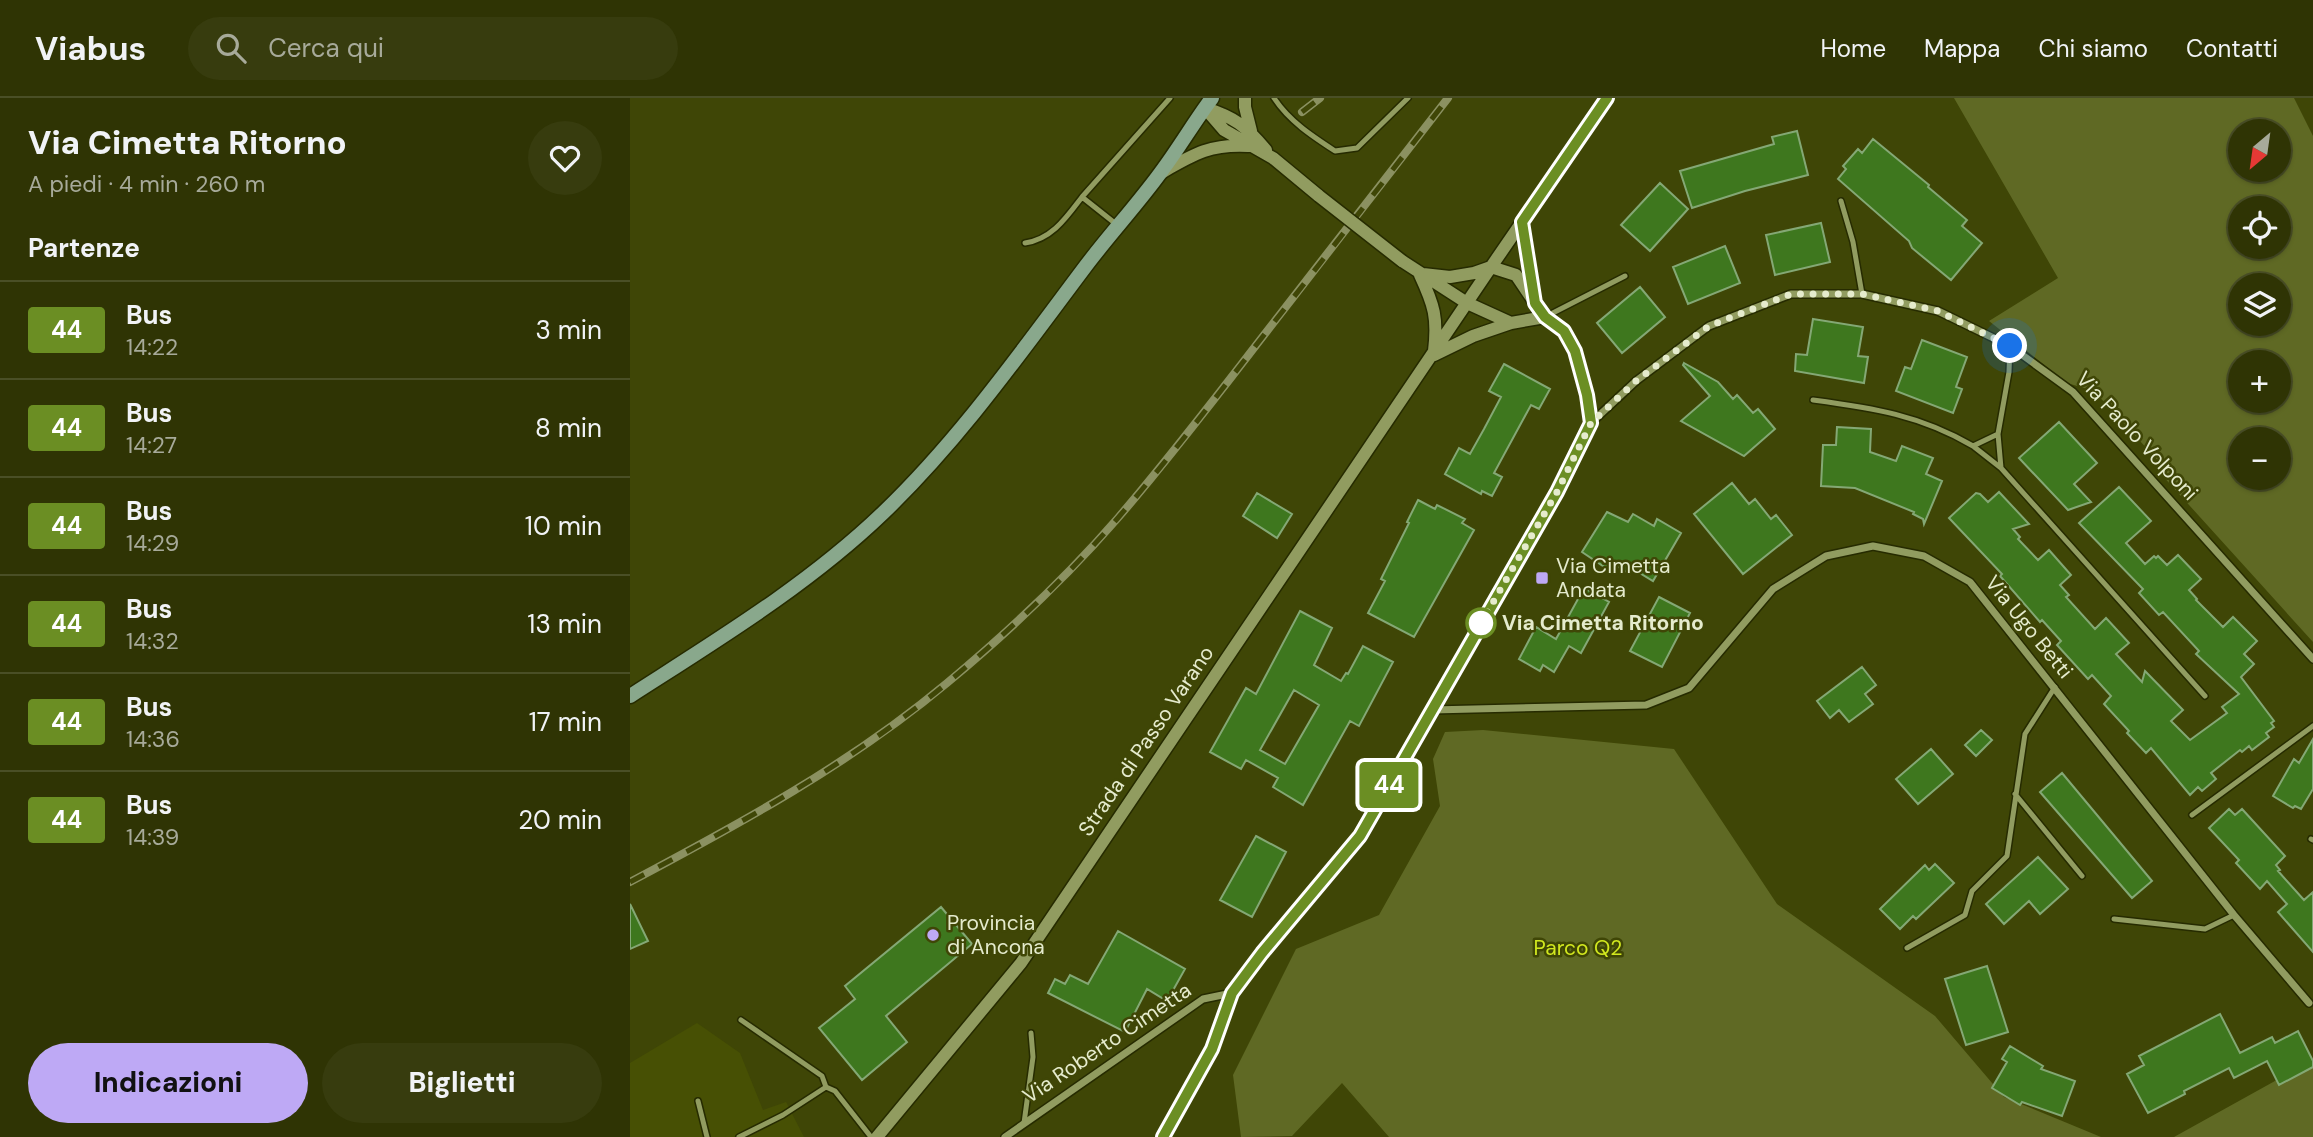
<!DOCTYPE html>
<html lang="it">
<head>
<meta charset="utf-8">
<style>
	body { margin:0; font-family:"DM Sans",sans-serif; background:#373c0e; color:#f1f3f6; height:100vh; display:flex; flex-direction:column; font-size:26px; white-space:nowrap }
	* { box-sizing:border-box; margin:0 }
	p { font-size:23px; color:#a7aa9a }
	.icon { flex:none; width:38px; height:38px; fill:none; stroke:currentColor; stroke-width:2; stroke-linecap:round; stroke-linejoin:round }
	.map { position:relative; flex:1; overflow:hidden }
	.drawer { display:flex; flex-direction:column; background:#2f3404; width:630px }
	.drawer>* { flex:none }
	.badge { padding:0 14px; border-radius:5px; font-size:24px; line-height:46px }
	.needle { width:46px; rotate:209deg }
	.tools { position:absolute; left:1598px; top:21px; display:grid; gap:14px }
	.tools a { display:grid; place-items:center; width:63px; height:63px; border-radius:50%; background:#2f3404; box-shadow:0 2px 5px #0004,0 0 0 2px #4a4f26; font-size:35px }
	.you { position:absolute; width:35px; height:35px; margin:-18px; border:5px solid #fff; border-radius:50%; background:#1a73e8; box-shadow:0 0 0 10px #1a73e833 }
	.map>.badge { position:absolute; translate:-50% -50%; box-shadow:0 0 0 4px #fff }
	h2 { padding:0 28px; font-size:26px; line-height:63px }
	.round { display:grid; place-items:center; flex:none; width:74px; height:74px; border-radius:37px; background:#373c0e }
	.headline { display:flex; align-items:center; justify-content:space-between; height:119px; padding:0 28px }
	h1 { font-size:33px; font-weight:800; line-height:52px }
	.primary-button { display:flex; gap:14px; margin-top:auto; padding:14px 28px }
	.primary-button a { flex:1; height:80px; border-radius:42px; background:#bea9f5; color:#111; font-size:28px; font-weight:800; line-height:80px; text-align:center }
	.primary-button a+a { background:#373c0e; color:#f1f3f6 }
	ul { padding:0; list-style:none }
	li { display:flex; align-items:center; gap:21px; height:98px; padding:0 28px; border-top:2px solid #4a4f26 }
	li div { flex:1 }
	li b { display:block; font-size:26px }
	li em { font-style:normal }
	li .badge { min-width:77px; font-weight:700; text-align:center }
	header { display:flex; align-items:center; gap:42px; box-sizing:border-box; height:98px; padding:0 35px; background:#2f3404; border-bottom:2px solid #4a4f26 }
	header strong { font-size:33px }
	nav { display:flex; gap:38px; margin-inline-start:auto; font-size:24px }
	.search { width:490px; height:63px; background:#373c0e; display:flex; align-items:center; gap:18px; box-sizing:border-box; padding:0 24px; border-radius:38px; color:#a7aa9a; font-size:26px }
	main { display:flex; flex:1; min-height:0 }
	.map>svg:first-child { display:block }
</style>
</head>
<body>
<header>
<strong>Viabus</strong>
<div class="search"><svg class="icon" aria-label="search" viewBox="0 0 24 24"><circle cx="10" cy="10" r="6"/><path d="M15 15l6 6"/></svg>Cerca qui</div>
<nav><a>Home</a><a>Mappa</a><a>Chi siamo</a><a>Contatti</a></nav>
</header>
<main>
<section class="drawer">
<div class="headline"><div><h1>Via Cimetta Ritorno</h1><p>A piedi · 4 min · 260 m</p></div><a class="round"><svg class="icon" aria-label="heart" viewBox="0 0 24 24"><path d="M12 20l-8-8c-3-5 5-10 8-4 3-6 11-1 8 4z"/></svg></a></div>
<h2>Partenze</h2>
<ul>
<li><span class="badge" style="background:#6b8e23;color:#fff">44</span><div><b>Bus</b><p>14:22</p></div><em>3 min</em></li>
<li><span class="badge" style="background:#6b8e23;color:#fff">44</span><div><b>Bus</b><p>14:27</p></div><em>8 min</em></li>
<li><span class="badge" style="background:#6b8e23;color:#fff">44</span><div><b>Bus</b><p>14:29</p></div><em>10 min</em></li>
<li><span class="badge" style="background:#6b8e23;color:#fff">44</span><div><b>Bus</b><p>14:32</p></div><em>13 min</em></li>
<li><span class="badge" style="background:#6b8e23;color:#fff">44</span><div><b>Bus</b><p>14:36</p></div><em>17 min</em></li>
<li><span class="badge" style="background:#6b8e23;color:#fff">44</span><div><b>Bus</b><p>14:39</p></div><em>20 min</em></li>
</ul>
<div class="primary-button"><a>Indicazioni</a><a>Biglietti</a></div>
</section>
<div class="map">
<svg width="1683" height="1039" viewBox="0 0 1683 1039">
	<rect width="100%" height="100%" fill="#3f4606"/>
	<!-- built -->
	<path fill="#475004" d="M67,925L110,955L133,1012L156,1004L174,1039H0V965Z"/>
	<!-- green -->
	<path fill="#5f6924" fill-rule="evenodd" d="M1324,0H1664L1683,38V544L1531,376L1532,367L1464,293L1437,285L1359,223L1428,180ZM1610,33H1648V72H1610ZM1610,110H1648V149H1610ZM1610,187H1648V226H1610ZM1610,264H1648V303H1610ZM1610,341H1648V380H1610Z
		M853,632L1044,651L1147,806L1305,918L1374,999L1471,1039H759L712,985L662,1038L611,1039L603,977L666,851L749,817L810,708L803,661L815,634Z
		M1683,962V1039H1544Z"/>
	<!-- building -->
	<path fill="#3e771e" stroke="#84a875" stroke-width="2" fill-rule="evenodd" d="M1167,33L1178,77L1115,93L1062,110L1050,73L1144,46L1142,39Z
		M1243,41L1299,87L1298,89L1337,122L1332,128L1352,145L1321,182L1282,150L1279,143L1208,81L1216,71L1213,68L1228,51L1232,55Z
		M1030,85L1058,111L1020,153L991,127Z
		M1191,125L1200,164L1145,177L1136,137Z
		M1095,148L1110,185L1058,206L1043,169Z
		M1010,189L1035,219L992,255L967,225Z
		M1183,221L1233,229L1228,258L1238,259L1234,285L1165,273L1166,256L1177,257Z
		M1292,242L1337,259L1326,289L1332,291L1323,315L1266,293L1275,269L1281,271Z
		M1054,265L1088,284L1103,301L1107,297L1123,315L1128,311L1145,331L1114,358L1051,323L1080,298L1053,267Z
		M874,266L920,291L909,311L901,307L864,375L872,379L862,398L852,393L851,396L815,376L829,350L840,356L854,331L871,299L859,293Z
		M1429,324L1467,365L1444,386L1461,404L1438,412L1389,360Z
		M1207,329L1241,331L1240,354L1266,363L1272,348L1303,360L1296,376L1312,383L1294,426L1293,421L1283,416L1284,414L1225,390L1191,388L1193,347H1206Z
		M1102,385L1119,406L1125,401L1141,421L1146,417L1162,437L1113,476L1064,416Z
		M1489,389L1521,423L1496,445L1515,466L1524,458L1526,460L1528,458L1537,467L1548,457L1571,481L1559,492L1567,501L1566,502L1593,529L1603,519L1627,543L1614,556L1624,566L1611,579L1644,623L1641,625L1644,629L1636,635L1639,639L1622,652L1619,648L1612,654L1610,652L1581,675L1586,681L1572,693L1568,689L1560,697L1521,650L1516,655L1497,635L1499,633L1474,606L1481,598L1462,577L1458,581L1427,547L1431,543L1412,522L1410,524L1370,478L1372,476L1319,420L1346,395L1350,396L1358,404L1369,394L1399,426L1383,431L1390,439L1388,441L1408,462L1419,452L1441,477L1430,487L1439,497L1436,499L1465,531L1476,520L1499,545L1486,556L1512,584L1515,573L1553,612L1541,623L1560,642L1597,615L1592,609L1609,596L1566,556L1569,553L1533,514L1529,517L1509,495L1513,491L1449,425Z
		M627,395L662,416L647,440L613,418Z
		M788,402L805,411L807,407L835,421L832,425L844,432L784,539L738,515L755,483L751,481L779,425L777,424Z
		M977,414L998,424L1003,416L1024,428L1027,421L1051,435L1023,483L1003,471L1000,476L980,464L976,470L952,454Z
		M954,490L979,504L951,555L939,548L924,574L913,567L910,573L889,561L906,529L926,541Z
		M1029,499L1060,515L1032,569L1000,553Z
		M670,513L702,530L684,567L711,583L716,575L718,576L733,548L763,564L729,628L720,623L673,707L643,689L648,680L616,662L611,671L580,654L616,590L626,596ZM664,592L689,607L655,666L630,652Z
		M1232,569L1246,587L1235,596L1243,606L1219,624L1209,612L1200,620L1187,603Z
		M1351,632L1362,642L1346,658L1335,647Z
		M1683,641V691L1671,711L1665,708L1663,710L1643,698L1664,661L1669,665Z
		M1301,651L1323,676L1288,706L1266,681Z
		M1432,675L1522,783L1502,800L1410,694Z
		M1599,711L1605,717L1612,711L1655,758L1646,767L1650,772L1648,773L1674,802L1683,794V854L1648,814L1657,806L1637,783L1630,791L1606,765L1609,762L1579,730Z
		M626,738L656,754L622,819L590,802Z
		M1408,759L1438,791L1410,816L1399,803L1374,826L1356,806Z
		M1305,766L1324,785L1286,821L1283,818L1270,831L1250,811L1295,767L1299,772Z
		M0,806L18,843L0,851Z
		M311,809L342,846L256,918L277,944L232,982L189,930L225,901L215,888Z
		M488,833L555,871L537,903L517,891L495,934L418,895L425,881L435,886L440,877L458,886Z
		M1357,868L1378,934L1336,947L1315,881Z
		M1590,916L1610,955L1642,939L1645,945L1668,933L1683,963V969L1649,987L1637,963L1604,980L1599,970L1554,993L1555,996L1518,1015L1497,976L1514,967L1509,958Z
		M1380,948L1413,968L1411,971L1445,983L1432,1018L1392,1004L1390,1007L1362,990L1377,964L1372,961Z"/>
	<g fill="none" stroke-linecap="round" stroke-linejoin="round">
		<defs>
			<path id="service" d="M644,0C659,23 682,38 705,53L727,50L778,0
				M1211,103L1223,144L1232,196
				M486,126L452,99L540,0
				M395,145C422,141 436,120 452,99
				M915,219L995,178
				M1183,302C1243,310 1290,317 1343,348L1368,336L1379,274L1380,248
				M1368,336L1371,370L1575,598
				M1343,348L1371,370
				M1385,696L1452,778
				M1562,717L1683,628
				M1681,741L1683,742
				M1484,821L1575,831L1604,817
				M1277,850L1335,817L1342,793L1377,758L1395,636L1425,589
				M111,922L192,978L196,989L205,993L241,1039
				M68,1003L77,1039
				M394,1025L403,959L401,935
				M109,1039L153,1017L196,989"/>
			<path id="minor" d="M961,325L1006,283L1079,228L1161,196H1232L1308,213L1380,248L1443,294L1683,561
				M802,612L1016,607L1059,590L1143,491L1196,458L1243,448L1294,458L1340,484L1604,817L1679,905
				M375,1039L573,901L602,895"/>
			<path id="tertiary" d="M615,0V9L621,33
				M575,10L594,32L643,60L689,98
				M575,10C604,19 616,28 636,52
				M531,75C564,56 580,46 618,48
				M772,163L837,205L881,225L915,219
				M793,176L820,179L844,175L861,169L886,177L903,202
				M790,177C804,207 808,220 804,253
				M804,257L843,238L881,225
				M247,1039L391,865L861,169L977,0
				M533,1039L582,951L602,895L632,855L730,739L927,394L961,325L957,297L945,253L934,233L915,219L905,205L892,124"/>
			<path id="secondary" d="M0,598C87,542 178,487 253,415C330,341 391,254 455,169C479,137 507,107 531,74C549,50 564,24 582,0"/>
		</defs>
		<!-- service casing -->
		<use href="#service" stroke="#262b00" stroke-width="8"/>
		<!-- minor casing -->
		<use href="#minor" stroke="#262b00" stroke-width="10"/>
		<!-- tertiary casing -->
		<use href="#tertiary" stroke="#262b00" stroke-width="15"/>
		<!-- secondary casing -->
		<use href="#secondary" stroke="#262b00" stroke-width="17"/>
		<!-- service -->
		<use href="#service" stroke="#919c60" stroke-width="5"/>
		<!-- minor -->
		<use href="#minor" stroke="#919c60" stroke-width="7"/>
		<!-- tertiary -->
		<use href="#tertiary" stroke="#919c60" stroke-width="12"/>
		<!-- secondary -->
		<use href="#secondary" stroke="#89a88c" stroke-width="14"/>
		<defs>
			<path id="rail" d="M672,14L690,0
				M0,784C111,725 220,666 317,585C377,535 435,481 487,421C538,362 586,299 634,237C696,158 757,79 818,0"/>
		</defs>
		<!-- rail casing -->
		<use href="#rail" stroke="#8b9161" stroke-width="8"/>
		<!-- rail -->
		<use href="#rail" stroke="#3f4606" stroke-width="5" stroke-dasharray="16" stroke-linecap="butt"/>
		<defs>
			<path id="tertiary-bridge" d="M689,98L772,163"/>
		</defs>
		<!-- tertiary-bridge casing -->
		<use href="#tertiary-bridge" stroke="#262b00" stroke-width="15" stroke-linecap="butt"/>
		<!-- tertiary-bridge -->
		<use href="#tertiary-bridge" stroke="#919c60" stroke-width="12"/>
	</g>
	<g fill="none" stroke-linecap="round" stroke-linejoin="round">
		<defs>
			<path id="line" d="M533,1039L582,951L602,895L632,855L730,738L927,394L961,325L957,297L945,253L934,233L915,219L905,205L892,124L977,0"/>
		</defs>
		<!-- line casing -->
		<use href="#line" stroke="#fff" stroke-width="16"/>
		<!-- line -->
		<use href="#line" stroke="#6b8e23" stroke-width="10"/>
		<!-- walk -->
		<path stroke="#e5ebcd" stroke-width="7" stroke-dasharray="0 12.6" d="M851,525L927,394L961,325L1006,283L1079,228L1161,196H1232L1308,213L1380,248"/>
	</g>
	<!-- markers -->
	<g fill="#bea9f5" stroke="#3f4606" stroke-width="2.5">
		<rect x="905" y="473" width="14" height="14" rx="3.5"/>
		<circle cx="303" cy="837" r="7"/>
	</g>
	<circle fill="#fff" stroke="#6b8e23" stroke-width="3.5" cx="851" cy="525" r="14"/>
	<g text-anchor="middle" stroke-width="5" stroke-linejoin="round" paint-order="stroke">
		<!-- street labels -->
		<g font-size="21" fill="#e5ebcd" stroke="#3f4606">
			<text transform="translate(1507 338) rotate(47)" y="7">Via Paolo Volponi</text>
			<text transform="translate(1399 529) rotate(51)" y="7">Via Ugo Betti</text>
			<text transform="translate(516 643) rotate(-56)" y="7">Strada di Passo Varano</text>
			<text transform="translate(477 945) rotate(-34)" y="7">Via Roberto Cimetta</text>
		</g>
		<!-- poi labels -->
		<g font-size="21" fill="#e5ebcd" stroke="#3f4606" text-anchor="start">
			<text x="926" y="475">Via Cimetta<tspan x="926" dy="24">Andata</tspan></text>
			<text x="317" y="832">Provincia<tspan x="317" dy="24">di Ancona</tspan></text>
		</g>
		<!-- stop labels -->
		<g font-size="21" font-weight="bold" fill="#e5ebcd" stroke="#3f4606" text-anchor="start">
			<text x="872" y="532">Via Cimetta Ritorno</text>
		</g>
		<!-- park labels -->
		<g font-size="21" fill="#d2e81f" stroke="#3f4606">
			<text x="948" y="857">Parco Q2</text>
		</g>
	</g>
</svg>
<div class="tools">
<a><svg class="needle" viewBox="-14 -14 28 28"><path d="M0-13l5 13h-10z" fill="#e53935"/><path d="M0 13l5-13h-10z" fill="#a7aa9a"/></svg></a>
<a><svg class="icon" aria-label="locate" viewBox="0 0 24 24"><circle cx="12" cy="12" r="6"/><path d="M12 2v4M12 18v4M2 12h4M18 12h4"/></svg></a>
<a><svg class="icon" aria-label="layers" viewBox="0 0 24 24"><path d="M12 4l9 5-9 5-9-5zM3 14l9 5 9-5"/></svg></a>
<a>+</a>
<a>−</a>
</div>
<div class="you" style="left:1380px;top:248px"></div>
<b class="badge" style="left:759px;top:687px;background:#6b8e23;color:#fff">44</b>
</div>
</main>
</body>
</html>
